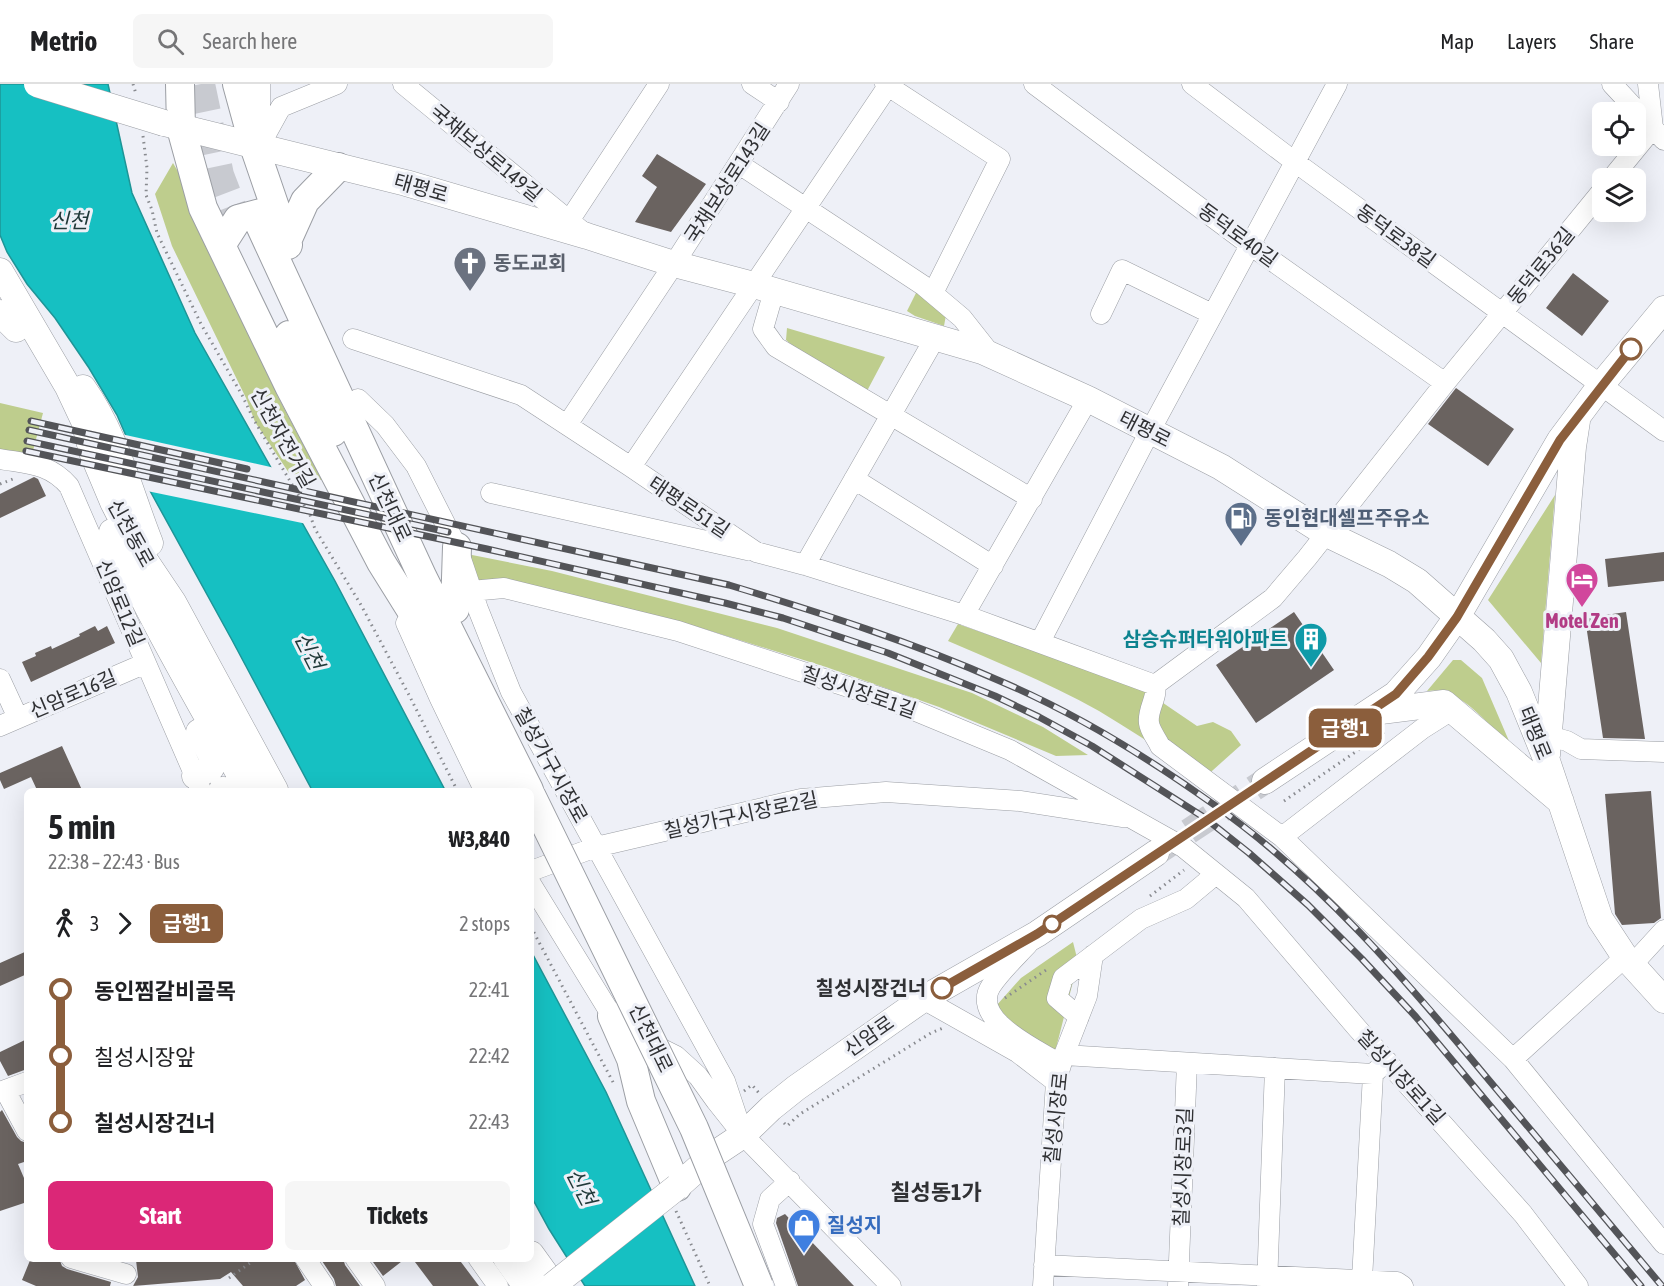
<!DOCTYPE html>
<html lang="en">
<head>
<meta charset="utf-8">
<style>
	body { margin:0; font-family:"Asap Condensed","Noto Sans KR",sans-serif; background:#f6f6f6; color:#202124; height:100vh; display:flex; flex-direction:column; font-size:22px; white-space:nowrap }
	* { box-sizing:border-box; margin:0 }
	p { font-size:20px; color:#757577 }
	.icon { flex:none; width:33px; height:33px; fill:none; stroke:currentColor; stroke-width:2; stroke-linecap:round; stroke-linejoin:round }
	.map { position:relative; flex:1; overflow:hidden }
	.drawer { position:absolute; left:24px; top:704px; width:510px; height:474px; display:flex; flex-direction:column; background:#fff; border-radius:9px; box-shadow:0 6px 24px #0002 }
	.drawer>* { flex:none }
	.badge { padding:0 12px; border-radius:9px; font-size:21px; line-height:39px }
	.fabs { position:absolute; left:1592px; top:18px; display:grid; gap:12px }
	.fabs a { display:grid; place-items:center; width:54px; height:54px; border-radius:9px; background:#fff; box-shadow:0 6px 24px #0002; font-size:30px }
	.map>.badge { position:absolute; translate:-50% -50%; box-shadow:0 0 0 3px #fff }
	.legs { display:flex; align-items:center; gap:9px; height:66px; padding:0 24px; font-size:20px }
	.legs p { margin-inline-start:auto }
	.head { display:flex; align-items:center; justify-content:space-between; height:102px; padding:0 24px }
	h1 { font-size:33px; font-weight:700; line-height:45px }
	.primary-button { display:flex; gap:12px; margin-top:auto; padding:12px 24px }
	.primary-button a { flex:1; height:69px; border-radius:9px; background:#db2777; color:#fff; font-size:24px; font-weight:700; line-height:69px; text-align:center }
	.primary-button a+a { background:#f6f6f6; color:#202124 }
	ul { padding:0 24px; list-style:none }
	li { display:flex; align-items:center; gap:21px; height:66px; font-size:22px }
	li i { display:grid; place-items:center; width:9px; height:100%; margin:0 8px; background:currentColor }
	li i::after { content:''; width:15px; height:15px; margin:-8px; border:4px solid; border-radius:50%; background:#fff }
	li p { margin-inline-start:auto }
	li:first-child i { background:linear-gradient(#0000 50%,currentColor 0) }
	li:last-child i { background:linear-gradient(currentColor 50%,#0000 0) }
	header { display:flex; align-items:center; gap:36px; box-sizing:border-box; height:84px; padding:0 30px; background:#fff; border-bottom:2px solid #e0e0e0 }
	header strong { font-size:28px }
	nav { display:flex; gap:33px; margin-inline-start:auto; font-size:21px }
	.search { width:420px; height:54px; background:#f6f6f6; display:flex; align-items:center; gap:15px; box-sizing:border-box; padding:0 21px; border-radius:9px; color:#757577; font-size:22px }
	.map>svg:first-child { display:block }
</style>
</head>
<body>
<header>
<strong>Metrio</strong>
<div class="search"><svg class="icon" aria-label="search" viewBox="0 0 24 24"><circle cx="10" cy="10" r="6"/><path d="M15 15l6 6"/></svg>Search here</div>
<nav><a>Map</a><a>Layers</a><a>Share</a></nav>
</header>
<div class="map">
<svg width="1664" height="1202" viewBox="0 0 1664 1202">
	<rect width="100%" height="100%" fill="#eef0f7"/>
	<!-- green -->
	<path fill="#becd8d" d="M173,79L184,98L275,299L277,311L322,396L289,389L255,338L246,314L172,162L155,110Z
		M917,207L946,231L944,242L915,232L907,227Z
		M787,244L885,273L867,307L800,268L786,256Z
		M0,319L43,329L31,374L0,367Z
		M1555,411L1541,579L1488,516Z
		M467,470L552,487L777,544L972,609L1043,643L1088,671L1056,672L939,623L826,583L682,538L507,497L478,496Z
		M958,540L1144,606L1197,642L1213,638L1231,647L1241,661L1203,695C1169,671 1134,648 1099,627C1051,600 999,579 948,557Z
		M1453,576H1461L1482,594L1512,664C1490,643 1460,601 1427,607Z
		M1073,858L1078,878L1053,976L1008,939L996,922L1021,894Z"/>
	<!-- water -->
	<path fill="#16c0c2" stroke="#1e9597" stroke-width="1.5" d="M0,0H108L132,109L195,249L335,497L445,706H312L232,556L149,405L117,331L89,284L55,234L27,200L7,168L0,151Z
		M531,867L606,1008L695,1202H585L549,1145L531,1112Z"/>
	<!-- pier -->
	<path fill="#eef0f7" d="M121,350L275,384L307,440L147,407Z"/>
	<!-- building -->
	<path fill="#6a6360" d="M657,70L706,100L671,148L635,138L657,103L642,92Z
		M1573,189L1609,217L1582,252L1546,224Z
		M1456,304L1514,345L1488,382L1428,340Z
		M34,393L38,395L46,412L0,434V410Z
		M1664,468V497L1608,503L1605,475Z
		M1294,528L1334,586L1256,639L1216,581Z
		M1626,528L1645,655L1603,654L1585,534Z
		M95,542L98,547L107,542L115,559L31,598L22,578L36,572L35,569L51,562L52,565L80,552L79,550Z
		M62,662L82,706H37L31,693L4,705L0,696V689Z
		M1651,707L1661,834L1654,839L1622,841L1615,830L1605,710Z
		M27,867V890L0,902V879Z
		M27,955V985L8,992L0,977V968Z
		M2,1026L17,1053L21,1057L27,1059V1077L18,1080L27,1101V1118L0,1127V1028Z
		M785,1130L854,1202H798L776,1139L777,1134Z
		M31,1174H59L62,1182L67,1185L111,1198L110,1202H36L22,1196Z
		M141,1174H293L305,1196L296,1202H243L231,1188L220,1195L133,1202L138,1193L136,1176Z
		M320,1174H343L345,1181L360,1202H336L334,1195Z
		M377,1174H406L383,1192L373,1178Z
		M412,1174H458L479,1202H433Z"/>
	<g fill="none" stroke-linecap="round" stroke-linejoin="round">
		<!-- major-tunnel -->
		<path stroke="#c8cad0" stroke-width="26" stroke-dasharray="26 13" stroke-linecap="butt" d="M1156,769L1265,697"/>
		<!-- highway-tunnel -->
		<path stroke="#c8cad0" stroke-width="28" stroke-dasharray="28 14" stroke-linecap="butt" d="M201,0L220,91L240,143"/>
		<defs>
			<path id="minor" d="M403,0L583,148
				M752,0L779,18
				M885,0L1000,75L933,209
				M1034,0L1250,161L1445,299
				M1192,0L1295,78L1664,347
				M1612,0L1664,56
				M260,57V0
				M259,63L281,23L337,0
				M739,80L924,202L962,234L992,272
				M1612,94L1653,44L1648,0
				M569,137L659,0
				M774,207L763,245L776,263L1032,415
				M1101,230L1122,186L1212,230
				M353,255L521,311L631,383L756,468L805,481L964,531L1155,601
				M358,315L385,341L416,382L457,463L478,525L511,608L725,997L743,1051
				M567,341L674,180L789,0
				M0,375C28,380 49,379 69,402L201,706
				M631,383L888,2
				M854,395L993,482
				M491,409L747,466
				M805,481L935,254
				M471,507L504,504L678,547L894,618L1010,666L1183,763L1246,814L1357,944L1523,1130L1578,1202
				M964,531L1088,315
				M406,539L440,615L484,706
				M1040,558L1150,347L1337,0
				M0,595L18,634
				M1155,601L1273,514L1307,474L1445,299L1602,107
				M1155,601C1158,614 1147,625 1149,639C1150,647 1157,655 1160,662L1282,753
				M1452,626L1422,645L1282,753L1513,975L1664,1160
				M0,642L146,579
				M1549,652L1567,657L1581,665L1664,668
				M531,787L596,763L801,715L886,708L1020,717L1123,733
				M531,800L612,932L623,940
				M1028,860C1016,873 1001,887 991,902C970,934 1032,963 1053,976L1056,995
				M1632,881L1664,846
				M923,915L1017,968L1056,998
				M1079,933L1057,914L1063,894L1141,835L1186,815L1216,790
				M652,960L676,972L698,992L716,1017L743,1051L891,1202
				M1064,971L1373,990L1387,977
				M1513,975L1625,873
				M5,1006L27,1047
				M0,1008L27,998
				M71,1174L126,1190
				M305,1174L324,1202
				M355,1174L375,1202
				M478,1174L498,1202
				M1044,1181L1397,1198L1403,1202
				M1362,1196L1373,990
				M786,1202L763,1140L770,1115L790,1097
				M1043,1202L1056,998L1064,971L1087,912L1093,871
				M1178,1202L1187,979
				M1267,1202L1275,984"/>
			<path id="major" d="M164,39L406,99L587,152L674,180L754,201L982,267L1088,315L1221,383L1325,449L1389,480L1417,497L1484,556L1501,575L1519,608L1547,677L1600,835L1625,873L1664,916
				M0,187L68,303L84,337L92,368L113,418L136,463L173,518L275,706
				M0,229L16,245
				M83,304C116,351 129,406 150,459
				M112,448C151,538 202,621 248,706
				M1373,628L1444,619L1561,718
				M1547,671L1573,363L1577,337
				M195,692L211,684L213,675L199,648
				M1265,697L1396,610L1429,573L1457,533L1560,356L1601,301L1664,225
				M222,706H224
				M677,1103L713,1071L743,1051L771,1024L796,1004L923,915L1037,850L1156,769
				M531,1170L554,1202
				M506,1174L526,1202"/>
			<path id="highway" d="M180,0L181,44L203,124L289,302L381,478L434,563
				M237,0L254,62L288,161
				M258,137L423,494L529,706
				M287,157L305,117L338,83
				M222,160L238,135L261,129L275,135
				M289,251L333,348
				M455,525L457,463
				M426,548L506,706
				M612,932L631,975L641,1017L677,1103"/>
		</defs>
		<!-- minor casing -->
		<use href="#minor" stroke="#9b9ea4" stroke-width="21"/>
		<!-- major casing -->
		<use href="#major" stroke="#9b9ea4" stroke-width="27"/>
		<!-- highway casing -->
		<use href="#highway" stroke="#9b9ea4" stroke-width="30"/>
		<!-- path -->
		<path stroke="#888a8f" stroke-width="3" stroke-dasharray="1.5 4.5" stroke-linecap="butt" d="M133,0L136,10
			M143,52L147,84L146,111L152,126L157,149L201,240L242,311L254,336L310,431L315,445L361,521L409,611L457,706
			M0,400L13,395
			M1284,717L1386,647
			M1150,812L1184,786
			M531,843L614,1000
			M1005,914L1049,884
			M744,1007L752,1001L759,1009
			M784,1039L787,1042L800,1030L931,949L943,944
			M676,1127L710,1202
			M229,1194L257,1174"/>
		<!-- minor -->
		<use href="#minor" stroke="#fff" stroke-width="20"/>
		<!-- major -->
		<use href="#major" stroke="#fff" stroke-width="26"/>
		<!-- highway -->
		<use href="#highway" stroke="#fff" stroke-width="28"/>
		<defs>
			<path id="rail" d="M31,337L247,385
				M29,346L729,501C821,529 912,558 1000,597C1075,629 1147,673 1213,720C1320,795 1405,895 1488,995C1546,1064 1604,1133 1662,1202
				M27,357L448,448
				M26,367L487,465L725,519L783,534L888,569L995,612L1039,633L1092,662L1205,734L1249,769L1308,821L1362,875L1416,933L1641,1202"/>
		</defs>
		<!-- rail casing -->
		<use href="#rail" stroke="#535458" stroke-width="7"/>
		<!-- rail -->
		<use href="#rail" stroke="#eef0f7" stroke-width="4.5" stroke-dasharray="14" stroke-linecap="butt"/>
		<defs>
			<path id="major-bridge" d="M37,0L164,39
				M552,1202L677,1103"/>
			<path id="highway-bridge" d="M531,711L694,1044L759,1202"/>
		</defs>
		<!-- major-bridge casing -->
		<use href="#major-bridge" stroke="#9b9ea4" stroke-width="27" stroke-linecap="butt"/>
		<!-- highway-bridge casing -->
		<use href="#highway-bridge" stroke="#9b9ea4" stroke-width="30" stroke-linecap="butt"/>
		<!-- major-bridge -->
		<use href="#major-bridge" stroke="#fff" stroke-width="26"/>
		<!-- highway-bridge -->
		<use href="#highway-bridge" stroke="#fff" stroke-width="28"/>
	</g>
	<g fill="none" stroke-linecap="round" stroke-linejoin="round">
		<defs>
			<path id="line-1" d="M942,904L1037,850L1396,610L1428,573L1457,533L1560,356L1631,265"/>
		</defs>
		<!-- line-1 casing -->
		<use href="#line-1" stroke="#fff" stroke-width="14"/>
		<!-- line-1 -->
		<use href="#line-1" stroke="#8b5e3c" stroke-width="9"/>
	</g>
	<!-- icons -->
	<defs>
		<symbol id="church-pin" viewBox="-11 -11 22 30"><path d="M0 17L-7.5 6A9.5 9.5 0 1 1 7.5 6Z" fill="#6b7280" stroke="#eef0f7"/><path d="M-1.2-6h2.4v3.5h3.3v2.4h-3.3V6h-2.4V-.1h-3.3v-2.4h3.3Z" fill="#fff"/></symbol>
		<symbol id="fuel-pin" viewBox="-11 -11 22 30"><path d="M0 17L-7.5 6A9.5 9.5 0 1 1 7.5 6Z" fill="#5c6f8a" stroke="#eef0f7"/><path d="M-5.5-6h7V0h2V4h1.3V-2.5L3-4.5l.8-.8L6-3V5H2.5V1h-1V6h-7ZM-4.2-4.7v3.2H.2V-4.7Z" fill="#fff"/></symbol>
		<symbol id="hotel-pin" viewBox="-11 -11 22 30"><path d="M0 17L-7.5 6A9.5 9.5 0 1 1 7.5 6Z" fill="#d1479c" stroke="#eef0f7"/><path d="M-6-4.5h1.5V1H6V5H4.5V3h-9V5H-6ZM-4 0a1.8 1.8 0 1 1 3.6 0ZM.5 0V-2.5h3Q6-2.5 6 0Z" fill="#fff"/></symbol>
		<symbol id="building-pin" viewBox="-11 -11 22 30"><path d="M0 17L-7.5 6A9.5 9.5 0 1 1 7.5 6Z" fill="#0f9aa8" stroke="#eef0f7"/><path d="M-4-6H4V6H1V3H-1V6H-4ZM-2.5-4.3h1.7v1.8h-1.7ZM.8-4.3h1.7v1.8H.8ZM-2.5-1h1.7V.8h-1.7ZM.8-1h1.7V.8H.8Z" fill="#fff"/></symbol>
		<symbol id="shop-pin" viewBox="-11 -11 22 30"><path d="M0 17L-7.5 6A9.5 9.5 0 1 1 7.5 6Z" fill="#3f7fe0" stroke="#eef0f7"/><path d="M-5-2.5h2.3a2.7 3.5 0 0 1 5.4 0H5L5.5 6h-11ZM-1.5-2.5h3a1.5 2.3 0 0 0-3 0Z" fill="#fff"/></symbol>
	</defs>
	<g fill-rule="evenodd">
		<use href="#church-pin" x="451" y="160" width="38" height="52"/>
		<use href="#fuel-pin" x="1222" y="415" width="38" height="52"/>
		<use href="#hotel-pin" x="1563" y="476" width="38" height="52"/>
		<use href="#building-pin" x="1292" y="536" width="38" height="52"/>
		<use href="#shop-pin" x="785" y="1122" width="38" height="52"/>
	</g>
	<!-- markers -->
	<g fill="#fff" stroke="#8b5e3c" stroke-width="3">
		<circle cx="1631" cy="265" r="10"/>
		<circle cx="1052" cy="840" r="8"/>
		<circle cx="942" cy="904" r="10"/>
	</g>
	<g text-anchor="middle" stroke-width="6" stroke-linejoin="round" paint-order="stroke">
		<!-- street labels -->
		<g font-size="20" fill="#303134" stroke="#eef0f7">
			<text transform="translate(486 69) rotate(40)" y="7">국채보상로149길</text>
			<text transform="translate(727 99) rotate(-57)" y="7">국채보상로143길</text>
			<text transform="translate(421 104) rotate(16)" y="7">태평로</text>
			<text transform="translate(1238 151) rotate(36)" y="7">동덕로40길</text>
			<text transform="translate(1396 152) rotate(36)" y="7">동덕로38길</text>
			<text transform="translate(1541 182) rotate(-51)" y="7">동덕로36길</text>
			<text transform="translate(1145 345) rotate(27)" y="7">태평로</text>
			<text transform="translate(283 354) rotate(61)" y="7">신천자전거길</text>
			<text transform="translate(390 423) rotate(65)" y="7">신천대로</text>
			<text transform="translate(689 423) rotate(34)" y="7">태평로51길</text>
			<text transform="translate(131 449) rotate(61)" y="7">신천동로</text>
			<text transform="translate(120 519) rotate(67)" y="7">신암로12길</text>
			<text transform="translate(859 608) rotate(19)" y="7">칠성시장로1길</text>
			<text transform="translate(73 610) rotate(-23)" y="7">신암로16길</text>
			<text transform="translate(1535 649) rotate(68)" y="7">태평로</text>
			<text transform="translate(551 681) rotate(61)" y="7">칠성가구시장로</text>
			<text transform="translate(741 731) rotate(-12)" y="7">칠성가구시장로2길</text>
			<text transform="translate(869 952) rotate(-35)" y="7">신암로</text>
			<text transform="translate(651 954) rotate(64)" y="7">신천대로</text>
			<text transform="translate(1401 993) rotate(48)" y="7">칠성시장로1길</text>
			<text transform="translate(1056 1034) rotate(-84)" y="7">칠성시장로</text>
			<text transform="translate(1183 1083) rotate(-88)" y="7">칠성시장로3길</text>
		</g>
		<!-- worship labels -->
		<g font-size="20" font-weight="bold" fill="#5b616d" stroke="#eef0f7" text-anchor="start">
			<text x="493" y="186">동도교회</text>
		</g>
		<!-- service labels -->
		<g font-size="20" font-weight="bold" fill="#4e5e75" stroke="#eef0f7" text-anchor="start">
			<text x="1264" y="441">동인현대셀프주유소</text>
		</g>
		<!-- hotel labels -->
		<g font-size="20" font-weight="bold" fill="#b23c85" stroke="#eef0f7">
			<text x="1582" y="544">Motel Zen</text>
		</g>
		<!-- culture labels -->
		<g font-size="20" font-weight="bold" fill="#0d838f" stroke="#eef0f7" text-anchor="end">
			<text x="1288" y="562">삼승슈퍼타워아파트</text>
		</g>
		<!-- stop labels -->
		<g font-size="20" font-weight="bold" fill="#303134" stroke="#eef0f7" text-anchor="end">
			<text x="926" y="911">칠성시장건너</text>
		</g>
		<!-- shop labels -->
		<g font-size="20" font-weight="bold" fill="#366cbe" stroke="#eef0f7" text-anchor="start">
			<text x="827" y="1148">질성지</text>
		</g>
		<!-- water labels -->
		<g font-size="21" font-style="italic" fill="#203939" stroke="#eef0f7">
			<text x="69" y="144">신천</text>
			<text transform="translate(309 567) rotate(63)" y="7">신천</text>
			<text transform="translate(581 1103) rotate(63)" y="7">신천</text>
		</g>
		<!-- quarter labels -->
		<g font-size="22" font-weight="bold" fill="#303134" stroke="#eef0f7">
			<text x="936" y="1116">칠성동1가</text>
		</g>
	</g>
</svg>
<div class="fabs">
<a><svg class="icon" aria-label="locate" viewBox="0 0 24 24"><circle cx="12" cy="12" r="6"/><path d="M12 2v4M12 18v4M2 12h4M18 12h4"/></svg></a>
<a><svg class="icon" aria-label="layers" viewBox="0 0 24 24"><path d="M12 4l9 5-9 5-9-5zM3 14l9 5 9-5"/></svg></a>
</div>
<b class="badge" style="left:1345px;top:644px;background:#8b5e3c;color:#fff">급행1</b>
<section class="drawer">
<div class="head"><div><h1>5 min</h1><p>22:38 – 22:43 · Bus</p></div><b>₩3,840</b></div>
<div class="legs"><svg class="icon" aria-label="walk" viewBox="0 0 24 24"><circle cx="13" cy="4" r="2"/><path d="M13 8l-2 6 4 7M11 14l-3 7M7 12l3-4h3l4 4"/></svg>3<svg class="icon" aria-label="forward" viewBox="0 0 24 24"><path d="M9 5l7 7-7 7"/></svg><b class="badge" style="background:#8b5e3c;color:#fff">급행1</b><p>2 stops</p></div>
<ul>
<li><i style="color:#8b5e3c"></i><b>동인찜갈비골목</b><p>22:41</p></li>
<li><i style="color:#8b5e3c"></i><span>칠성시장앞</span><p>22:42</p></li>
<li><i style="color:#8b5e3c"></i><b>칠성시장건너</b><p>22:43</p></li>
</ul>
<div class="primary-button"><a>Start</a><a>Tickets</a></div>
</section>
</div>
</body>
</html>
